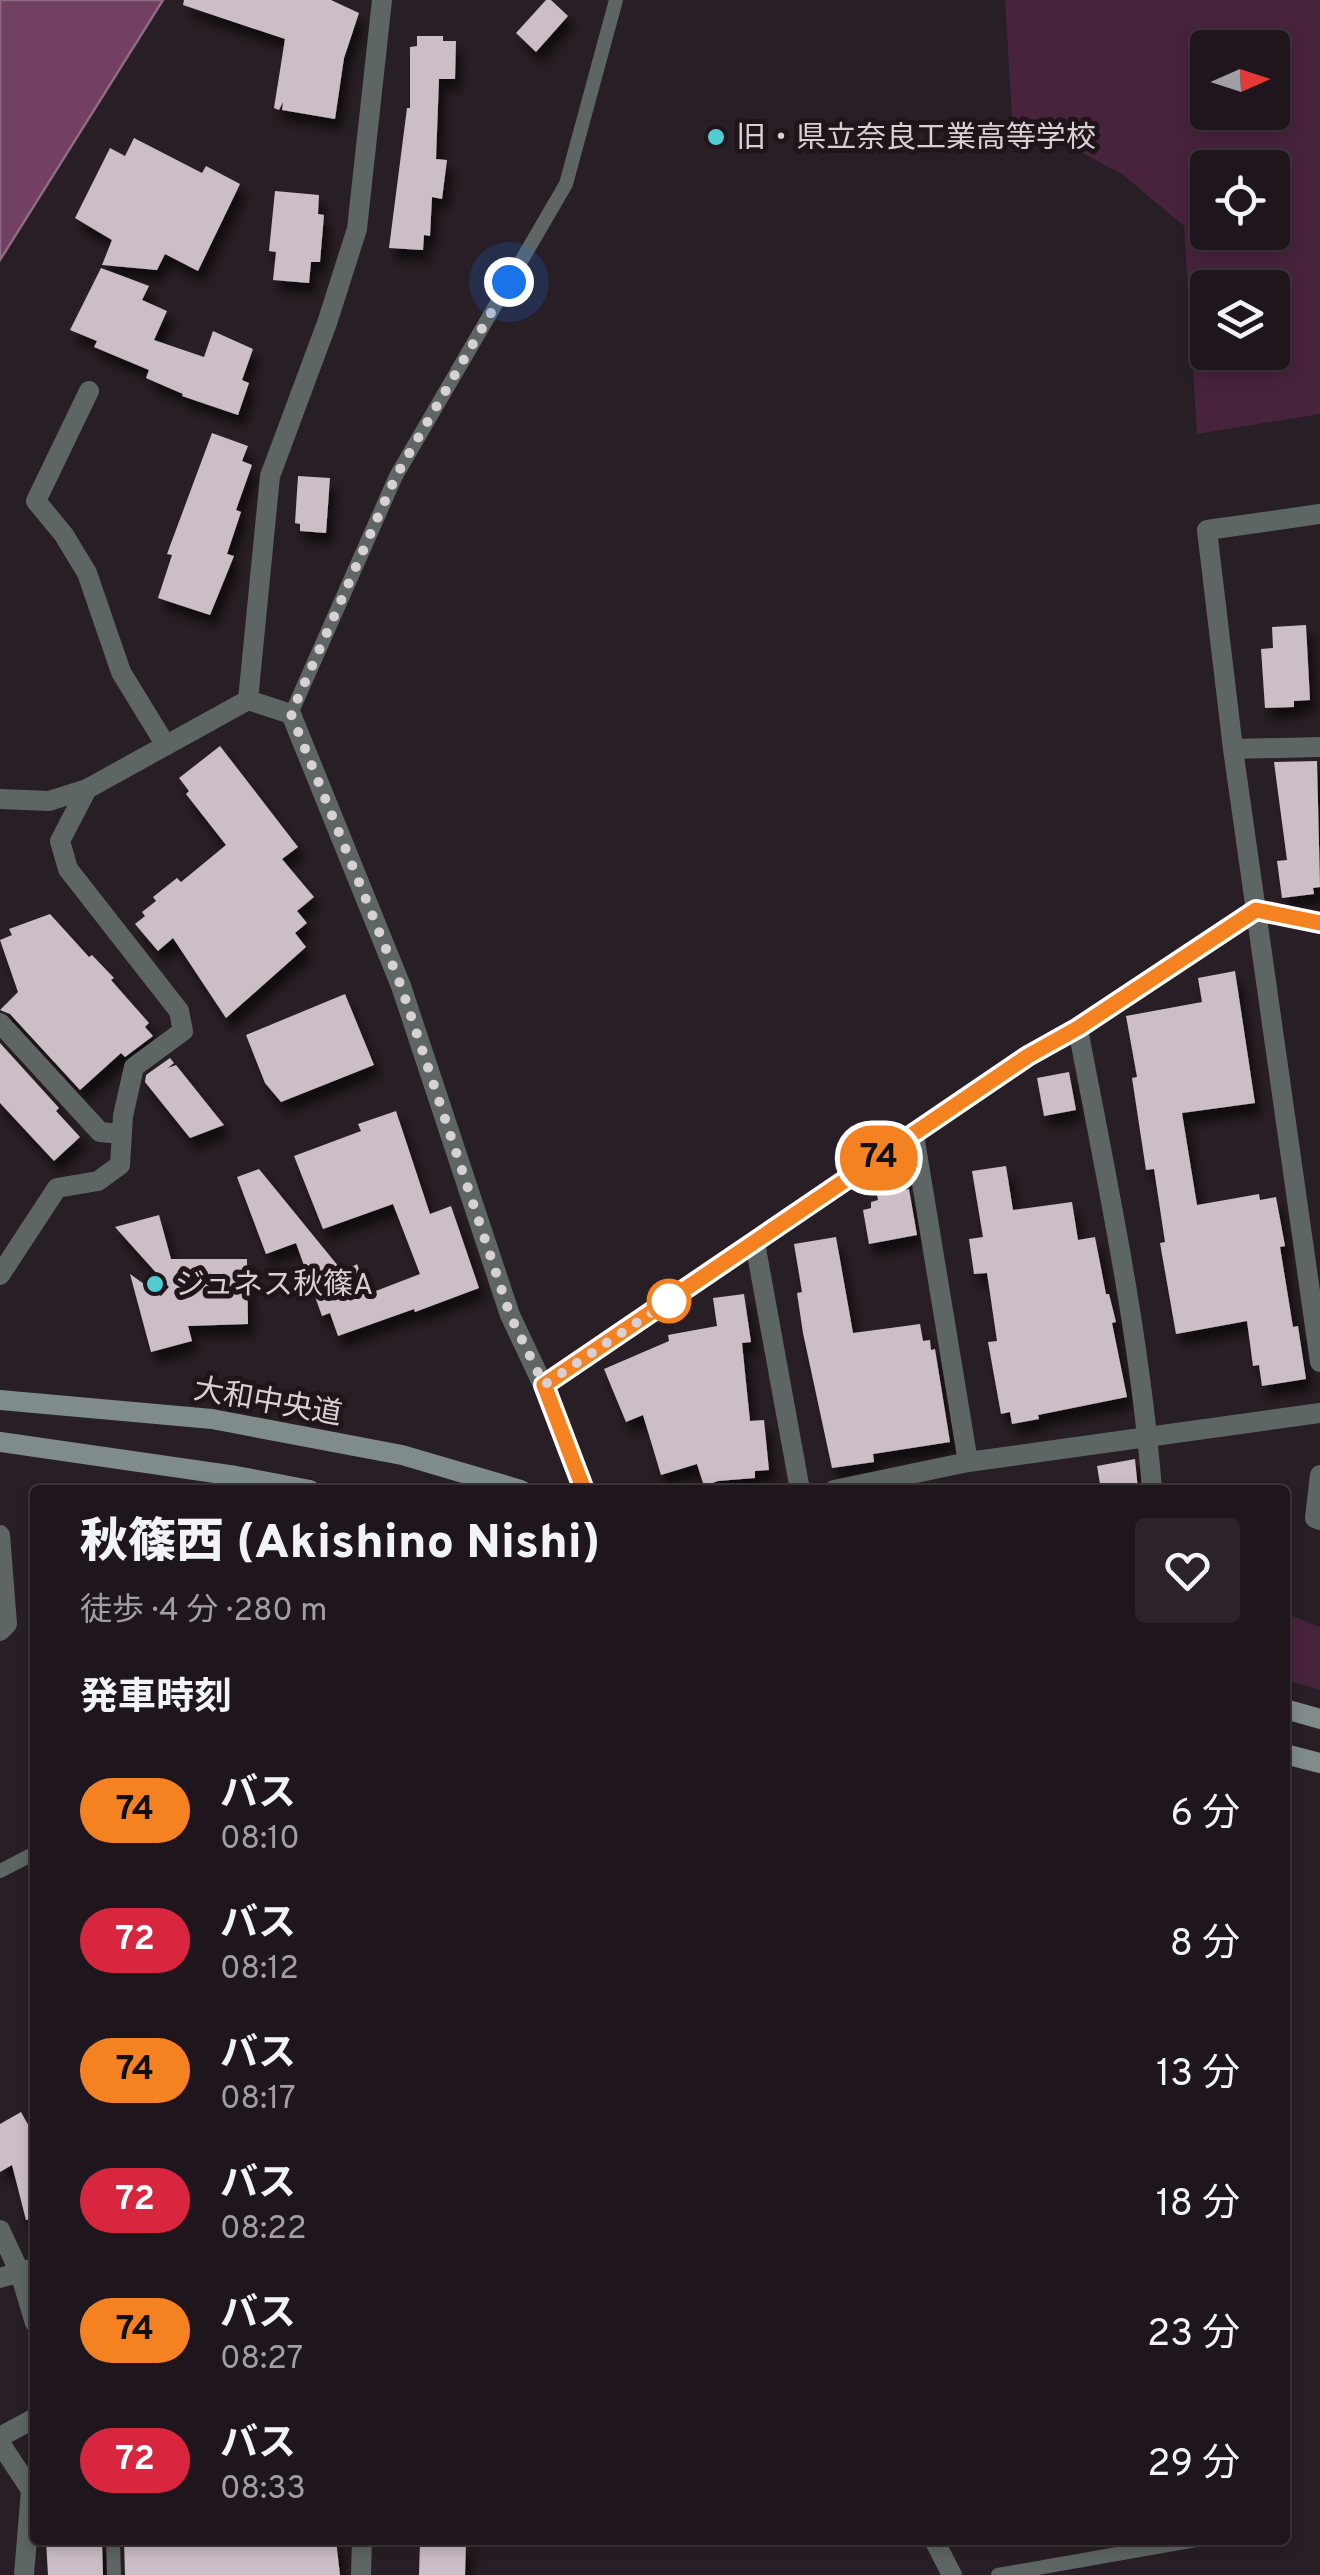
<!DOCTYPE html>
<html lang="ja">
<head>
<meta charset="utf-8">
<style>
	body { margin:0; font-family:Overpass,"Noto Sans JP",sans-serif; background:#2b2329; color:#f1f3f6; height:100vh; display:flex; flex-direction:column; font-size:38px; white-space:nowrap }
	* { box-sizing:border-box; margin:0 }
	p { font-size:32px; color:#a19fa3 }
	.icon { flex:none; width:55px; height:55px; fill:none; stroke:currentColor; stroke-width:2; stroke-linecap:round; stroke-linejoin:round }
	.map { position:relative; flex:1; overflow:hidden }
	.details { position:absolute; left:30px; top:1485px; width:1260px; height:1060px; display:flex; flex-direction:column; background:#1e161c; border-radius:10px; box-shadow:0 5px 15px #0003,0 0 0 2px #3c353b }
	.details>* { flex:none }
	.badge { padding:0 20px; border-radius:32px; font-size:35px; line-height:65px }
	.needle { width:65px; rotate:87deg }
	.fabs { position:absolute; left:1190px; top:30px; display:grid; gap:20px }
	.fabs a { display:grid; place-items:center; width:100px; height:100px; border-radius:10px; background:#1e161c; box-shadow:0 5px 15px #0003,0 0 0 2px #3c353b; font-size:50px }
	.you { position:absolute; width:50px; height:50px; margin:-25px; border:8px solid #fff; border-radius:50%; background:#1a73e8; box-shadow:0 0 0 15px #1a73e833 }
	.map>.badge { position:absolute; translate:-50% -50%; box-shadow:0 0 0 5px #fff }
	h2 { padding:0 50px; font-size:38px; line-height:90px }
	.round { display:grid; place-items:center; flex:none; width:105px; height:105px; border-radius:10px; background:#2b2329 }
	.headline { display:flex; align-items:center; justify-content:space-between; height:170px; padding:0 50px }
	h1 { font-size:48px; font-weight:800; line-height:75px }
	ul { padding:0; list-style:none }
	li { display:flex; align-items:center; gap:30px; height:130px; padding:0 50px }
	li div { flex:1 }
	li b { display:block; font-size:38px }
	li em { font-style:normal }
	li .badge { min-width:110px; font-weight:700; text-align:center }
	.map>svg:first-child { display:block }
</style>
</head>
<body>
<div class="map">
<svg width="1320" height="2575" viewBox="0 0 1320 2575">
	<defs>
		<filter id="shadow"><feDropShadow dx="6" dy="11" stdDeviation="5" flood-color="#0009"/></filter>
	</defs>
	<rect width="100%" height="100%" fill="#281e25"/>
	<!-- green -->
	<path fill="#47233c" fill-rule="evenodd" d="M1005,0H1320V414L1197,434L1184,226L1122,174L1012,116ZM1208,48H1272V112H1208ZM1208,168H1272V232H1208ZM1208,288H1272V352H1208Z
		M1285,1613L1320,1627V1690L1285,1680Z"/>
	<!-- water -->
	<path fill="#724062" stroke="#906b84" stroke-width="2.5" d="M0,0H163L0,260Z"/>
	<!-- building -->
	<path fill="#ccbec6" filter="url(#shadow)" d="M184,0H331L359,13L344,58L335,119L282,110L283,102L279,110L274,108L285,39L183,5Z
		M546,0H551L568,16L536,52L516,33Z
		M417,36H443V41H456L455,79H439L436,159L447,160L442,199L432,197L430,236L424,235L423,250L389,248L407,108H410V47L417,46Z
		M134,138L202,173L206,166L240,184L198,271L165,254L157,270L102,265L112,240L75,218L110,148L125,156Z
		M275,191L319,195L318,214L324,215L320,262H311L309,283L273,280L276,252L269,251Z
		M101,268L149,286L142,300L167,311L154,340L204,357L213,331L253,349L242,380L249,383L238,415L182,396L183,394L146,378L149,370L94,347L97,341L70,330Z
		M212,433L248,446L242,461L252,465L236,510L241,512L227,554L234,556L210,615L158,598L172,555L167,554Z
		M298,476L330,478L326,533L300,531V524L295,523Z
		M1306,625L1310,700L1294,701V707L1265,708L1261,649L1273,648L1272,627Z
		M220,746L298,847L282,859L314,897L297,911L307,923L295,933L306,947L226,1018L173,938L158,951L135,924L145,916L142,912L156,901L153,897L177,878L181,882L226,845L186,794L189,791L179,778Z
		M1317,761L1320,887L1313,888L1314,894L1282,898L1277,861L1287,860L1274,762Z
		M50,914L89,957L92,955L114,978L111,980L149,1023L145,1027L153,1036L125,1057L121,1053L80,1090L10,1014L0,1010L18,992L0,940L12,935L9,929Z
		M1235,971L1255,1103L1182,1113L1197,1205L1259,1194L1260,1200L1276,1197L1285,1246L1280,1247L1293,1327L1298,1326L1306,1379L1262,1386L1259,1365L1253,1366L1247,1321L1176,1334L1160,1243L1165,1242L1154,1169L1146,1170L1132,1078L1137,1077L1126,1016L1202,1002L1198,978Z
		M345,994L374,1065L281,1102L265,1083L246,1035Z
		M0,1043L59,1108L56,1111L80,1137L54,1161L0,1103Z
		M170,1058L174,1063L168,1068L176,1065L224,1125L190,1138L145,1082L146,1075Z
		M1069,1072L1076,1110L1044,1116L1037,1078Z
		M396,1111L430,1214L451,1206L479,1288L415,1312L414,1309L338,1336L330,1313L322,1316L296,1243L266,1254L237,1177L259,1169L343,1272L357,1264L368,1294L420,1274L393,1204L323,1229L294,1156L361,1131L358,1124Z
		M1006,1166L1013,1210L1072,1202L1078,1240L1095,1237L1106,1294H1109L1116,1322L1112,1323L1127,1397L1038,1415L1039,1419L1012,1424L1010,1412L1001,1414L988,1342L997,1341L987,1273L974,1274L969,1239L983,1237L972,1171Z
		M909,1189L917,1235L869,1244L863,1210L871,1208V1202L878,1200L877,1195Z
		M159,1215L171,1259H247L248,1324L188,1326L192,1341L151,1352L130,1274L161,1296L169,1287L115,1227Z
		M836,1237L853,1333L920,1324L923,1341L930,1340L931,1350L935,1349L950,1442L873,1454L874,1462L832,1468L803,1333L797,1293L802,1292L794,1244Z
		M744,1294L751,1342L742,1343L750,1421L764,1420L769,1470L755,1471V1478L718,1481L704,1486L697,1464L661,1475L643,1415L626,1422L604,1369L669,1341L668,1335L717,1326L713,1298Z
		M1135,1459L1138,1490H1101L1097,1466Z
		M21,2112L35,2137V2219L26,2220L12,2165L0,2172V2124Z
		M46,2540H102L103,2575H48Z
		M124,2540H336L340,2575H125Z
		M424,2540H460V2544H466L465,2575H419L420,2543H424Z"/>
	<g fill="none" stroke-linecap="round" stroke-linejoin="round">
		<!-- lane -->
		<path stroke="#5e6565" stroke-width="14" d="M291,714L396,476L566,184L616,0
			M0,1871L35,1853
			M113,2540L114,2575
			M998,2575L1196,2540"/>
		<!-- street -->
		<path stroke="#5e6565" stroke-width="20" d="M89,391L36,501L64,535L87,573L121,672L165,744
			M1320,514L1207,530L1233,749L1320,1362
			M248,700L270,476L327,323L357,229L382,0
			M1233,749L1320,747
			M0,799L49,801L87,789L248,700L291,714L401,986L510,1315L543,1385L584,1490
			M0,1023L100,1132L122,1134
			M1078,1029C1107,1181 1140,1335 1152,1490
			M914,1135L968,1462
			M755,1243L800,1490
			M0,1275L57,1188L98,1181L120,1165L123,1116L134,1067L183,1031L179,1011L68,869L60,841L87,789
			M543,1385L1029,1056L1078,1029L1256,910L1320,923
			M1320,1475L1315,1518L1320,1520
			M834,1490L968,1462L1320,1413
			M0,1535L7,1624L0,1631
			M0,2230L20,2273L35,2323
			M0,2278L35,2268
			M0,2437L35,2418
			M0,2443L31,2490L24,2575
			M934,2540L952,2575
			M361,2575L362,2540"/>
		<!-- secondary -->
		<path stroke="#808b8b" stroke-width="20" d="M0,1400L212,1419L402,1455L521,1490
			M0,1442L236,1476L310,1490
			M1285,1709L1320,1719
			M1285,1754L1320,1763"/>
	</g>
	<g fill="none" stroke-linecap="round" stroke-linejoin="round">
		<defs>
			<path id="line" d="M584,1490L544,1385L1028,1056L1078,1028L1256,910L1320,923"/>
		</defs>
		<!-- line casing -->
		<use href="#line" stroke="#fff" stroke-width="22"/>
		<!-- line -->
		<use href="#line" stroke="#f58220" stroke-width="15"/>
		<!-- walk -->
		<path stroke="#d7d0d4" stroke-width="10" stroke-dasharray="0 18" d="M509,282L396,476L291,714L401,986L510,1315L544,1385L669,1301"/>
	</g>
	<!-- markers -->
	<g fill="#51ccd2" stroke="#1f151b" stroke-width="4">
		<circle cx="716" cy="137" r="10"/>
		<circle cx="155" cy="1284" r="10"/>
	</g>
	<circle fill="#fff" stroke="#f58220" stroke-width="5" cx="669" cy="1301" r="20"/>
	<g text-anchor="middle" stroke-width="10" stroke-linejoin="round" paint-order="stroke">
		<!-- poi labels -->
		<g font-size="30" fill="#d7d0d4" stroke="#1f151b" text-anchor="start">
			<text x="736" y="147">旧・県立奈良工業高等学校</text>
			<text x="175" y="1294">ジュネス秋篠A</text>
		</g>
		<!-- street labels -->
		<g font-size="30" fill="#d7d0d4" stroke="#1f151b">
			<text transform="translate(268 1401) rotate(10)" y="10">大和中央道</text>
		</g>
	</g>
</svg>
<div class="fabs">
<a><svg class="needle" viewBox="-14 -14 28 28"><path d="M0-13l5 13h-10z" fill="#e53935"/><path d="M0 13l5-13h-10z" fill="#a19fa3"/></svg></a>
<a><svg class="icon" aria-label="locate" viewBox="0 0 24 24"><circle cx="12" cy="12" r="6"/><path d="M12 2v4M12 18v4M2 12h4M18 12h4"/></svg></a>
<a><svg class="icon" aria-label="layers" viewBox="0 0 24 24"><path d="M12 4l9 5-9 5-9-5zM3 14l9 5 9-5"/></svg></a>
</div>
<div class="you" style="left:509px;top:282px"></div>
<b class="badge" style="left:879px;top:1158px;background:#f58220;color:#111">74</b>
<section class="details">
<div class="headline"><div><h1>秋篠西 (Akishino Nishi)</h1><p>徒歩 · 4 分 · 280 m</p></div><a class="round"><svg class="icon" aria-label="heart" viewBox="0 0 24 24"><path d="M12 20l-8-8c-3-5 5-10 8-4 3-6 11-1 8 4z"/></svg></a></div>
<h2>発車時刻</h2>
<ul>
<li><span class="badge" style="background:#f58220;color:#111">74</span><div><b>バス</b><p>08:10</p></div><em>6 分</em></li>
<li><span class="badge" style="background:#d7263d;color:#fff">72</span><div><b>バス</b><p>08:12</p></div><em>8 分</em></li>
<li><span class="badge" style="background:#f58220;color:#111">74</span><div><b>バス</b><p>08:17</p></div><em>13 分</em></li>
<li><span class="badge" style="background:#d7263d;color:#fff">72</span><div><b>バス</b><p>08:22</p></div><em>18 分</em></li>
<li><span class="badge" style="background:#f58220;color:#111">74</span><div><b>バス</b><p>08:27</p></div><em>23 分</em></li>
<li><span class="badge" style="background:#d7263d;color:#fff">72</span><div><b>バス</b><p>08:33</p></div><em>29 分</em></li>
</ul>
</section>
</div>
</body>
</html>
